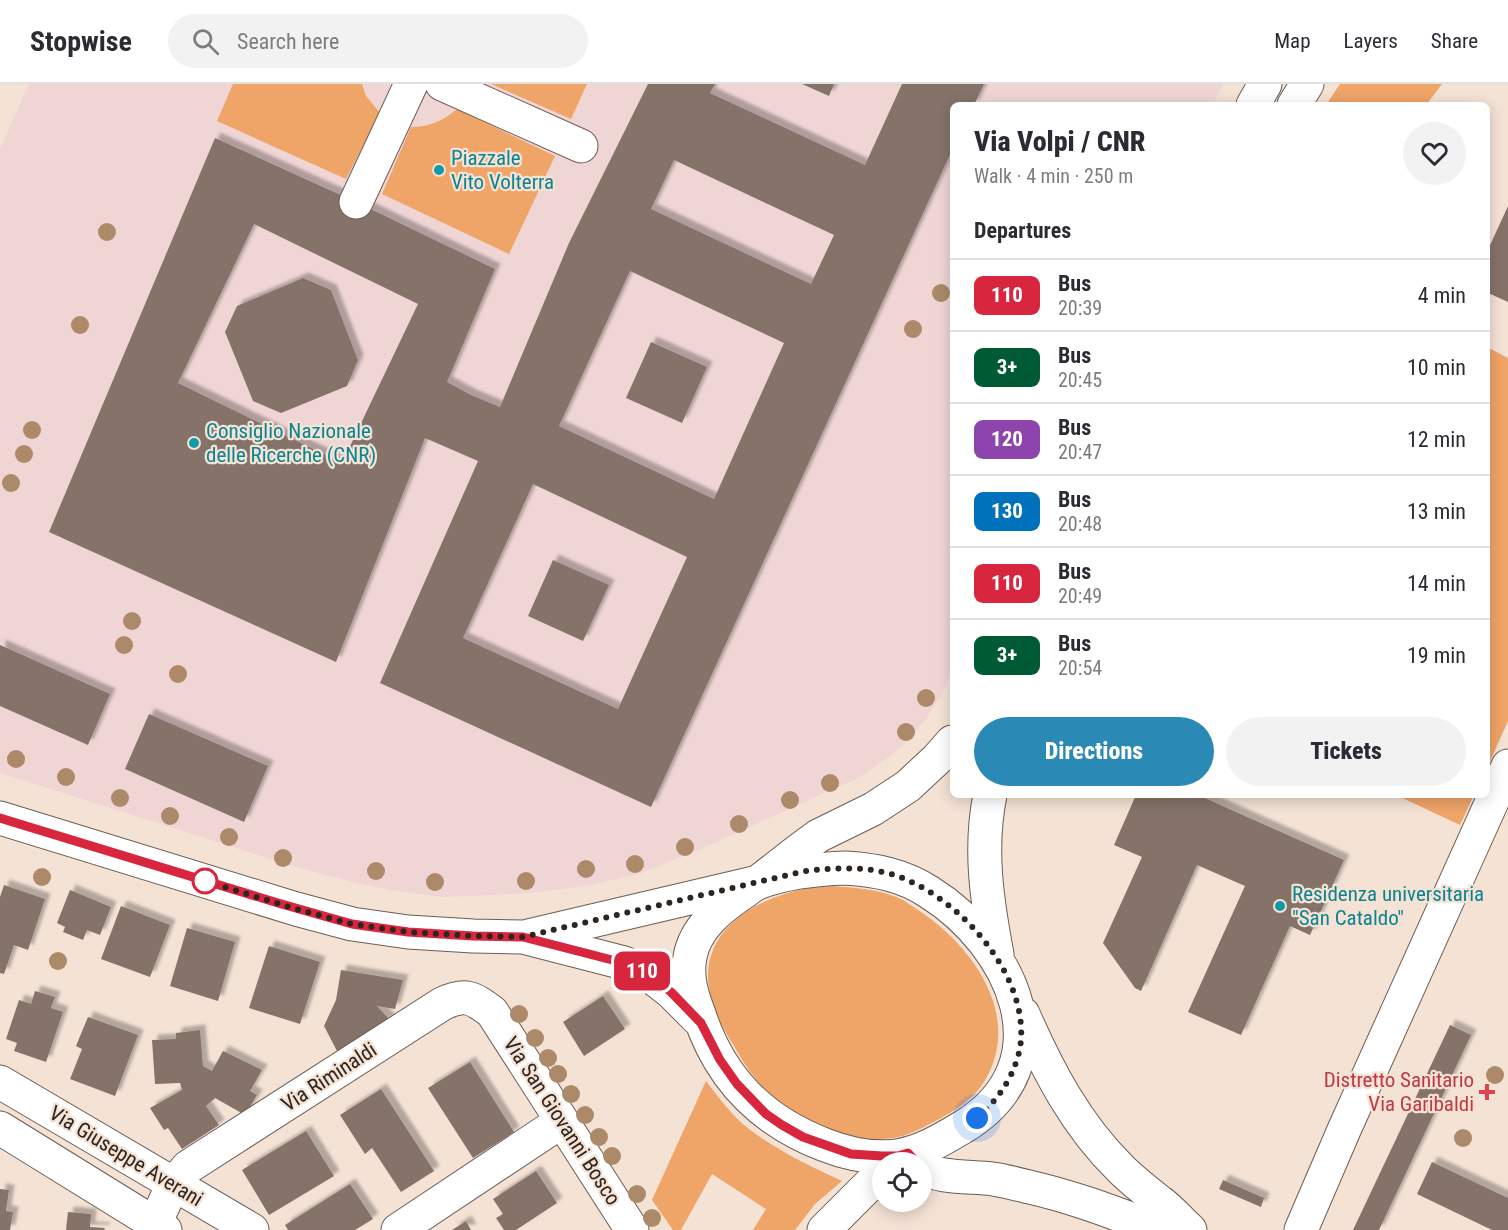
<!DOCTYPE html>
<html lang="en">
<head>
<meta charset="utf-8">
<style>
	body { margin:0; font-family:"Roboto Condensed",sans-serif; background:#f2f2f3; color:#2b2b33; height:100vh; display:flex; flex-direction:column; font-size:22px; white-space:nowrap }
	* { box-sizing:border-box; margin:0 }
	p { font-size:20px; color:#7c7c81 }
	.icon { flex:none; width:33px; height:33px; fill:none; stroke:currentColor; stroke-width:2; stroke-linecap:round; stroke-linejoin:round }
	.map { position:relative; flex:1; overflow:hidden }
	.sheet { position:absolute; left:950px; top:18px; width:540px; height:696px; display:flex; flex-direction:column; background:#fff; border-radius:9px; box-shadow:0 3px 15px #0003 }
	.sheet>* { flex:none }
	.badge { padding:0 12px; border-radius:9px; font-size:21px; line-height:39px }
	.fabs { position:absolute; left:872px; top:1068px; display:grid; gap:12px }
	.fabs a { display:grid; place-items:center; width:60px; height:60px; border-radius:50%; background:#fff; box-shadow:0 3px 15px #0003; font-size:30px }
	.you { position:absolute; width:30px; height:30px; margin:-15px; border:4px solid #fff; border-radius:50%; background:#1a73e8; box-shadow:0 0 0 9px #1a73e833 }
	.map>.badge { position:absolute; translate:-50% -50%; box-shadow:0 0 0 3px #fff }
	h2 { padding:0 24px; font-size:22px; line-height:54px }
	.round { display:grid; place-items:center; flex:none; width:63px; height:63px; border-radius:32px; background:#f2f2f3 }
	.summary { display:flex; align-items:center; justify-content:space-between; height:102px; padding:0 24px }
	h1 { font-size:28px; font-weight:800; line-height:45px }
	.action { display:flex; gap:12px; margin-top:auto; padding:12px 24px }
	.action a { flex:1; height:69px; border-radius:36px; background:#2a89b5; color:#fff; font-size:24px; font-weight:800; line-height:69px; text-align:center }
	.action a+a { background:#f2f2f3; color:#2b2b33 }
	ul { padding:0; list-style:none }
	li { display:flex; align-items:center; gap:18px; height:72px; padding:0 24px; border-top:2px solid #e1e1e2 }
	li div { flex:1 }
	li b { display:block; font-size:22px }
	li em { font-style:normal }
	li .badge { min-width:66px; font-weight:700; text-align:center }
	header { display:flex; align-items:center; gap:36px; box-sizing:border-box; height:84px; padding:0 30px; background:#fff; border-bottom:2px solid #e1e1e2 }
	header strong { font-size:28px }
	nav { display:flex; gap:33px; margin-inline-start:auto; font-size:21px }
	.search { width:420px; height:54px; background:#f2f2f3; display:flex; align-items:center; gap:15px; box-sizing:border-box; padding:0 21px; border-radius:33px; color:#7c7c81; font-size:22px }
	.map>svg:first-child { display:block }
</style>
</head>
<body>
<header>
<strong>Stopwise</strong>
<div class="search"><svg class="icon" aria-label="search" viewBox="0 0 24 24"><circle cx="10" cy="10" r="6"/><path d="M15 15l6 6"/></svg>Search here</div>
<nav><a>Map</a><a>Layers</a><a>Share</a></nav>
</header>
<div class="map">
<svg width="1508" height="1146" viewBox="0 0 1508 1146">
	<defs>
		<filter id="shadow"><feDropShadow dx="5.5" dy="-5.5" stdDeviation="1.5" flood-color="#0004"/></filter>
	</defs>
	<rect width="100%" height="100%" fill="#f4e2d5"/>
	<!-- commercial -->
	<path fill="#f0d5d5" d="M29,0H1223L1213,21H952V587L941,612L925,636L905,660L881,679L858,694L703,764L639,790L590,801L542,808L494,811L442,813L396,807L352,798L296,783L0,689V65Z"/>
	<!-- green -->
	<path fill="#efa468" d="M233,0H362L366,12L380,29L346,95L217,37Z
		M491,0H587L571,35Z
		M1340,0H1442L1426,21H1326Z
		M457,25L555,72L509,170L382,110L411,43C429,43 443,37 457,25Z
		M1487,263L1508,274V637L1487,684Z
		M1396,711H1474L1460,741Z
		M833,802C857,804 880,805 903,816C908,819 913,823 918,826C973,862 1024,933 984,998C974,1015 956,1026 939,1035C926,1042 912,1050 898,1053C853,1063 793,1036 763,1003C751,991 742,976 734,962C723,945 712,925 709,904C700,846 756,814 805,805C814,803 824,803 833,802Z
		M706,997C719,1014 732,1032 749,1045C778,1067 809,1082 842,1097L815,1120L795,1146H753L766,1125L712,1090L681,1146H673L652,1116Z"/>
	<!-- building -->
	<path fill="#85736b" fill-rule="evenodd" filter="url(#shadow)" d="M648,0H715L710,9L865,81L902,0H984L974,21H952V66L651,723L380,599L478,377L425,354L336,578L49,448L215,54L356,118L495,185L447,298L471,311L500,323L569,159ZM674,76L834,151L811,200L651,125ZM254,140L418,220L342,379L178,299ZM630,187L784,259L714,415L559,342ZM533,400L687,473L618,625L463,554Z
		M802,0H834L829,12Z
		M1508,122V218L1486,208V170Z
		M303,194L331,206L358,276L347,302L281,329L253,317L225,248L237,222Z
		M651,258L707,283L682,339L626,314Z
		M553,476L609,501L583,557L528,532Z
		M0,561L110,610L88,661L0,622Z
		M149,630L268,682L244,738L125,685Z
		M1136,711H1198L1344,776L1310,851L1290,842L1241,951L1188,928L1245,802L1197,781L1141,907L1135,904L1103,859L1142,773L1114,761Z
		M4,801L45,815L28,866L14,861L4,890L0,889V813Z
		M70,806L111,823L100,851L87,846L83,856L63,848L65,843L57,839Z
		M121,822L170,841L150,893L101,875Z
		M187,844L235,858L218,917L170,902Z
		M269,862L320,878L300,940L249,924Z
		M341,886L403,896L395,925L377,922L390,936L337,967L324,942L336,916Z
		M35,907L55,913L51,924L63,928L46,978L14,967L17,959L6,955L19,916L31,920Z
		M603,912L625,945L584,972L563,938Z
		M88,933L138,951L115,1012L70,995L82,965L76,962Z
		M1450,941L1471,951L1379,1146H1353Z
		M200,946L203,982L212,987L223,967L262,986L250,1007L257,1011L245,1031L215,1014L206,1022L219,1041L182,1065L168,1044L164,1046L150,1024L182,1006L180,999L155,1000L152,956L176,955V949Z
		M470,978L514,1048L473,1074L428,1004Z
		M381,1005L434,1087L401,1108L372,1064L365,1070L340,1031Z
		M306,1047L334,1092L269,1131L242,1086Z
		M1432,1078L1508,1114V1146H1492L1417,1110Z
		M536,1087L557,1119L516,1146H504L496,1134L503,1130L493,1115Z
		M1223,1096L1264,1114L1261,1123L1219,1105Z
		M350,1100L373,1135L355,1146H288L285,1141Z
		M0,1105L9,1106L6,1127L13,1128L10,1146H0Z
		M68,1128L91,1130L90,1143L105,1144L104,1146H66Z
		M466,1137L471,1146H452Z"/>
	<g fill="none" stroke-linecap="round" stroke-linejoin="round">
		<defs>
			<path id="street" d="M442,0L581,62
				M356,118L411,0
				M0,998L252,1146
				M0,1044L165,1146
				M152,1146L173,1100L188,1083L442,920C465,909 472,913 492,928L632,1146
				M398,1146L562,1037
				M1301,1146L1344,1046L1508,682"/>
			<path id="secondary" d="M1253,21L1265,0
				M1294,21L1307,0
				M990,711C979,765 987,817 997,870
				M0,734L296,825L352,840L408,848L473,852L523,853L624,879L644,888L657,897L671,908L698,935
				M846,784C876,786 903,791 929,808C1012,860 1068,979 963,1043C943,1055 920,1069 896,1072C872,1075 848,1070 825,1061C762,1037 720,995 699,930C692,912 686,893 690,873C695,844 720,824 744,808C749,804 754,800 760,798C787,788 817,785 846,784Z
				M528,852L758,798L799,766L818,752L873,725L908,702L937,675L952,658
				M1023,930C1048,987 1076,1041 1121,1085C1133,1097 1146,1107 1160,1118C1171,1126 1180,1137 1190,1146
				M921,1083C940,1095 971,1092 993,1095C1005,1097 1017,1100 1029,1103C1074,1113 1117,1130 1160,1146
				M824,1146L882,1088"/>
		</defs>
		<!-- street casing -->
		<use href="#street" stroke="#6c5d52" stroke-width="35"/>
		<!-- secondary casing -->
		<use href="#secondary" stroke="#6c5d52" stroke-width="35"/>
		<!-- street -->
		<use href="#street" stroke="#fff" stroke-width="33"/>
		<!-- secondary -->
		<use href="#secondary" stroke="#fff" stroke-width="33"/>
	</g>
	<!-- trees -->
	<g fill="#ac8969">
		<circle cx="107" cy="148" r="9"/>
		<circle cx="941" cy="209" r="9"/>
		<circle cx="80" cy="241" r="9"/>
		<circle cx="913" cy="245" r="9"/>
		<circle cx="32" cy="346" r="9"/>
		<circle cx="24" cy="370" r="9"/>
		<circle cx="11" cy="399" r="9"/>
		<circle cx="132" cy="537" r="9"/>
		<circle cx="124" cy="561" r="9"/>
		<circle cx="178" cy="590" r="9"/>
		<circle cx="926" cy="614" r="9"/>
		<circle cx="906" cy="648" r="9"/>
		<circle cx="16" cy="675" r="9"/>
		<circle cx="66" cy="693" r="9"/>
		<circle cx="830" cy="699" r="9"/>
		<circle cx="120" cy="714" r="9"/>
		<circle cx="790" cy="716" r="9"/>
		<circle cx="170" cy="732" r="9"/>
		<circle cx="739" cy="740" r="9"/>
		<circle cx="229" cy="753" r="9"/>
		<circle cx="685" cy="763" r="9"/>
		<circle cx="283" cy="774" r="9"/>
		<circle cx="635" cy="780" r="9"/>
		<circle cx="586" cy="785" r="9"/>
		<circle cx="376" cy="787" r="9"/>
		<circle cx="42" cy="793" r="9"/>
		<circle cx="526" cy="797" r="9"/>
		<circle cx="435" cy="798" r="9"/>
		<circle cx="58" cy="877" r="9"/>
		<circle cx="519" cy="930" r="9"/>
		<circle cx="535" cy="954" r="9"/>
		<circle cx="548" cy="974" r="9"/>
		<circle cx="558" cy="990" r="9"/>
		<circle cx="1495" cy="991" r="9"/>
		<circle cx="571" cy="1010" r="9"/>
		<circle cx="585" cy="1031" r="9"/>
		<circle cx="599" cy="1053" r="9"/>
		<circle cx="1463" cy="1054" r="9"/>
		<circle cx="612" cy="1072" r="9"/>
		<circle cx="637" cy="1110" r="9"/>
		<circle cx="652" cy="1134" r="9"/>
	</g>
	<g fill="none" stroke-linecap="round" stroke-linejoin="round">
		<defs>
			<path id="line" d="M0,734L278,819L352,840L408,848L473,852L523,853L624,879L644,888L671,908L701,939L720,976L737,1000L766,1030L782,1041L803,1053L851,1070L882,1072H898L908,1069L916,1078"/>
		</defs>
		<!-- line casing -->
		<use href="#line" stroke="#fff" stroke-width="14"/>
		<!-- line -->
		<use href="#line" stroke="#d7263d" stroke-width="9"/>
		<!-- walk -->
		<path stroke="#2c2520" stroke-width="6" stroke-dasharray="0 10.8" d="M205,797L296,825L352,840L408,848L473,852L523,853L805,787C834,784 863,782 891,790C955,809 1026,886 1021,956C1018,987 1000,1014 977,1034"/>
	</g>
	<!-- markers -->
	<g fill="#0f9aa8" stroke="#f4e2d5" stroke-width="2">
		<circle cx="439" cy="86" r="6"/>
		<circle cx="194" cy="359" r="6"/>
		<circle cx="1280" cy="822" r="6"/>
	</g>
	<circle fill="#fff" stroke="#d7263d" stroke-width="3" cx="205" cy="797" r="12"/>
	<path fill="#e0444e" stroke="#f4e2d5" stroke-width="2" d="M1484 999h6v6h6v6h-6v6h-6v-6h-6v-6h6z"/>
	<g text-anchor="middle" stroke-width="4.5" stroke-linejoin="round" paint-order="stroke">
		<!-- culture labels -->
		<g font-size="21" fill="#0d838f" stroke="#f4e2d5" text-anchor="start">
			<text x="451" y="81">Piazzale<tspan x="451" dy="24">Vito Volterra</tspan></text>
			<text x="206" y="354">Consiglio Nazionale<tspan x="206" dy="24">delle Ricerche (CNR)</tspan></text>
			<text x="1292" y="817">Residenza universitaria<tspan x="1292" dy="24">"San Cataldo"</tspan></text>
		</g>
		<!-- street labels -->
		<g font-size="21" fill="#2c2520" stroke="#f4e2d5">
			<text transform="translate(329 993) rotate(-33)" y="7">Via Riminaldi</text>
			<text transform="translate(562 1037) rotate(57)" y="7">Via San Giovanni Bosco</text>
			<text transform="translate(126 1072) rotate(31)" y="7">Via Giuseppe Averani</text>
		</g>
		<!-- health labels -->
		<g font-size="21" fill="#be3a42" stroke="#f4e2d5" text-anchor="end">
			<text x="1474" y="1003">Distretto Sanitario<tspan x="1474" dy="24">Via Garibaldi</tspan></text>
		</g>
	</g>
</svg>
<div class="fabs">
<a><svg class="icon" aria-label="locate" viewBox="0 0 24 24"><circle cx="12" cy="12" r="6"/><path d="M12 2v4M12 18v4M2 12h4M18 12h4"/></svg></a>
</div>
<div class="you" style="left:977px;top:1034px"></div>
<b class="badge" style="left:642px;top:887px;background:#d7263d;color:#fff">110</b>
<section class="sheet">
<div class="summary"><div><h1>Via Volpi / CNR</h1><p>Walk · 4 min · 250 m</p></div><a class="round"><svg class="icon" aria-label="heart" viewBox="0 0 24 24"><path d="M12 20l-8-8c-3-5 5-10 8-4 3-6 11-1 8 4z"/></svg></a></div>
<h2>Departures</h2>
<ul>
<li><span class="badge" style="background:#d7263d;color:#fff">110</span><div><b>Bus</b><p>20:39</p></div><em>4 min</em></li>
<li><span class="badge" style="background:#005b35;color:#fff">3+</span><div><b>Bus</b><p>20:45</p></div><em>10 min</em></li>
<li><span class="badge" style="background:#8e44ad;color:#fff">120</span><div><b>Bus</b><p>20:47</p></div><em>12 min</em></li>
<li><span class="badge" style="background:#0072bc;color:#fff">130</span><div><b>Bus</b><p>20:48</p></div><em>13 min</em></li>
<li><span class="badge" style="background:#d7263d;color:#fff">110</span><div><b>Bus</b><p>20:49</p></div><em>14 min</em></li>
<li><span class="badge" style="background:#005b35;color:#fff">3+</span><div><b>Bus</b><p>20:54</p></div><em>19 min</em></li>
</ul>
<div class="action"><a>Directions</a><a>Tickets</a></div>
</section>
</div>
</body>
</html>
